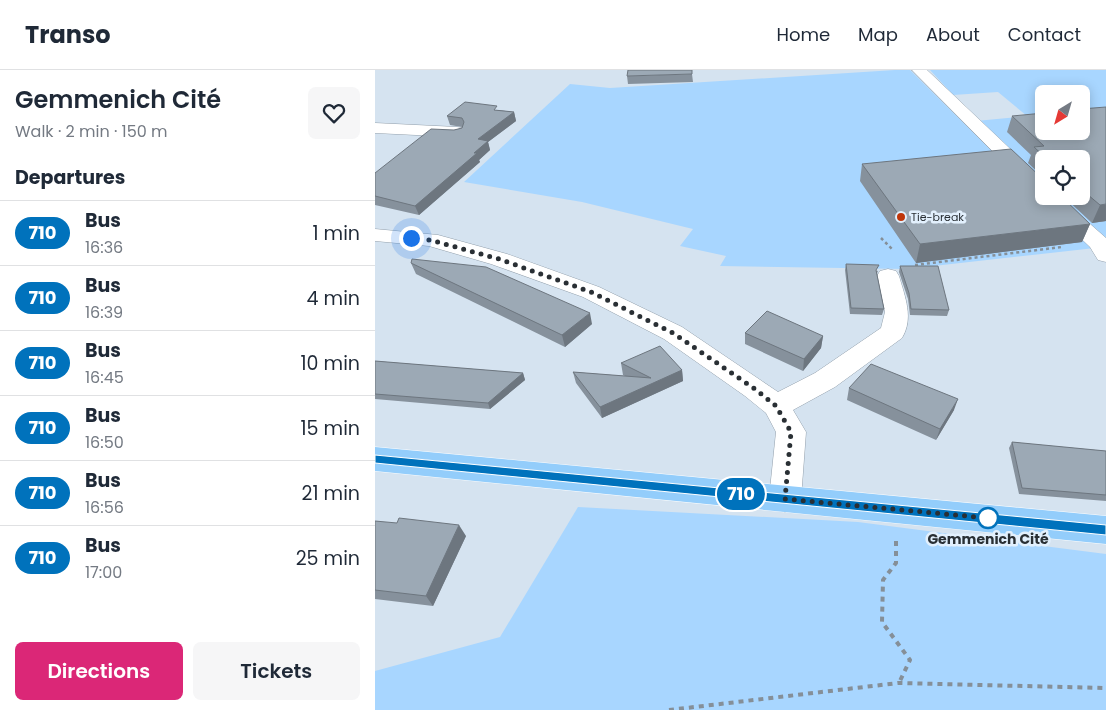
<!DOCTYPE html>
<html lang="en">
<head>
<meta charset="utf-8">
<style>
	body { margin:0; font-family:Poppins,sans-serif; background:#f6f6f7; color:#1f2937; height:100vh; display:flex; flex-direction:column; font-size:19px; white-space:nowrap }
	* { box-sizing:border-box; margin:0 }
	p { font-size:16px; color:#747a83 }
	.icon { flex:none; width:28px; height:28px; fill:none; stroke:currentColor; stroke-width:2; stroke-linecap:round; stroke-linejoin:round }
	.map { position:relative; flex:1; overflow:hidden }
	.drawer { display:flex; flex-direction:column; background:#fff; width:375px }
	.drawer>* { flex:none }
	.badge { padding:0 10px; border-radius:16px; font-size:18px; line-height:32px }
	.needle { width:32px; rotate:217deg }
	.controls { position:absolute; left:660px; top:15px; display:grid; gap:10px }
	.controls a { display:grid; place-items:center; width:55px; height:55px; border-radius:8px; background:#fff; box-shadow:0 2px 12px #0003; font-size:25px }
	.you { position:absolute; width:25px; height:25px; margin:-12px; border:4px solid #fff; border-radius:50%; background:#1a73e8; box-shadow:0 0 0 8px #1a73e833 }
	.map>.badge { position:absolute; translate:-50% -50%; box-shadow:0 0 0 2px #fff }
	h2 { padding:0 15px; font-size:19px; line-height:45px }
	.round { display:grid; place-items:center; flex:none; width:52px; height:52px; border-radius:8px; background:#f6f6f7 }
	.summary { display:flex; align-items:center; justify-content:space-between; height:85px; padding:0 15px }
	h1 { font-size:24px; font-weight:600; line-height:38px }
	.primary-button { display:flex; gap:10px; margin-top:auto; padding:10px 15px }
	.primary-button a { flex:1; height:58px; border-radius:8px; background:#db2777; color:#fff; font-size:20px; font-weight:600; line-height:58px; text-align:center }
	.primary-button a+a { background:#f6f6f7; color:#1f2937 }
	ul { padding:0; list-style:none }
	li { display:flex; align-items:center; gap:15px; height:65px; padding:0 15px; border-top:1px solid #e0e1e3 }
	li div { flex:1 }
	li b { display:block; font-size:19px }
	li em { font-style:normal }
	li .badge { min-width:55px; font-weight:700; text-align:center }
	header { display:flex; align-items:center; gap:30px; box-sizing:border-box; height:70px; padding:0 25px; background:#fff; border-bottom:1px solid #e0e1e3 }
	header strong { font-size:24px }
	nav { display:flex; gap:28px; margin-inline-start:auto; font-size:18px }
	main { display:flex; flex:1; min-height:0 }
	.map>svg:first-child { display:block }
</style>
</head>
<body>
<header>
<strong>Transo</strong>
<nav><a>Home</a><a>Map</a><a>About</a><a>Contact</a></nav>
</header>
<main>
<section class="drawer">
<div class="summary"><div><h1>Gemmenich Cité</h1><p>Walk · 2 min · 150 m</p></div><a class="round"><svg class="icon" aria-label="heart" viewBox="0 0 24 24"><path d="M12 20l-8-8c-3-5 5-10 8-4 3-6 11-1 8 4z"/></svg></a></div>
<h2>Departures</h2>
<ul>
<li><span class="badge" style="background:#0072bc;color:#fff">710</span><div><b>Bus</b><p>16:36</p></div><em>1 min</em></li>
<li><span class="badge" style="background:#0072bc;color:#fff">710</span><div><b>Bus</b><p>16:39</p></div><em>4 min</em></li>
<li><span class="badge" style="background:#0072bc;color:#fff">710</span><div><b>Bus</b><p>16:45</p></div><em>10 min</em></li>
<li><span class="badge" style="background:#0072bc;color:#fff">710</span><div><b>Bus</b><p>16:50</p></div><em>15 min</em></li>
<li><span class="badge" style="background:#0072bc;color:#fff">710</span><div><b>Bus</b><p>16:56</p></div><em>21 min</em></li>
<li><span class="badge" style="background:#0072bc;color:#fff">710</span><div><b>Bus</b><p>17:00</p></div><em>25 min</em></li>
</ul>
<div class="primary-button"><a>Directions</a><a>Tickets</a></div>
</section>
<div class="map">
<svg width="731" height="640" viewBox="0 0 731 640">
	<rect width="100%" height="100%" fill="#d5e3f0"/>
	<!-- green -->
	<path fill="#a8d6ff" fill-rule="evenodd" d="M520,0H535L628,92L720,178L532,199L345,196L351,186L305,176L318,159L207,132L89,112L195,14L235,18Z
		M555,0H731V170L679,126H706V89H669V117L601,51L652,46L623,22L578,25ZM669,24H706V61H669Z
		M203,437L483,452L731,484V640H0V601L125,567Z"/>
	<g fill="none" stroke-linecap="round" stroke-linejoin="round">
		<defs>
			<path id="minor" d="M537,0H552L669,111V126H675L669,128L662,126Z
				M0,53L82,57L88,58L90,62L88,66L82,67L0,63Z
				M683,130L690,132L731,168V192L723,190L715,177L676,140L673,136L676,132Z
				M0,159L63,165L132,184L224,217L307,257L403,322L440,303L506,258L510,242L502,206L505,201L513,199L521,201L524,206C530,227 539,248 527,268L460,317L418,340L431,362L426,429L421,438L410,442L399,438L394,429L401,362L391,343L370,326L289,269L208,227L116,194L54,176L0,171Z"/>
			<path id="major" d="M0,377L731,446V474L0,401Z"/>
		</defs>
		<!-- minor casing -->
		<use href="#minor" stroke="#93a0ac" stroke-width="1"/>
		<!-- major casing -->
		<use href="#major" stroke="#fff" stroke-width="1"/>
		<!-- path-far1 -->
		<path stroke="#858f98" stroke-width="2.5" stroke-dasharray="3 3" stroke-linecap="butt" d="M506,168L517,179
			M540,195L687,177"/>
		<!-- path -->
		<path stroke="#858f98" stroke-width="4" stroke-dasharray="5 5" stroke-linecap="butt" d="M521,471V493L508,510L507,552L535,590L524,613
			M294,640L523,613L731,618"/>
		<!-- minor -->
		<use href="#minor" fill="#fff" fill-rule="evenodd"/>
		<!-- major -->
		<use href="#major" fill="#93cdfb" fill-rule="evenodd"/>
	</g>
	<!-- wall -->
	<path fill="#86919c" d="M317,4L318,12L253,14L252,6Z
		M123,40L139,42L141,51L113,72L115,80L104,90L105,92L44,145L0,135V103L79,60L87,58V57L75,55L72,46Z
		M637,46L706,61L731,151L717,153L688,126H706V89H669V108L653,93L656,85L632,62Z
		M487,94L715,154L707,172L541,193L485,111Z
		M36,193L217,254L190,277L41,204Z
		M471,194L503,201L502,203L509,239L507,245L475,244L470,200Z
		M525,196L574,240L572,246L535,245L533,229L524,202Z
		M370,263L448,266L446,278L428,301L370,274Z
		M0,291L148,303L150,310L115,339L0,329Z
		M246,293L307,300L308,311L227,348L201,313L198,302L250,306L248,305Z
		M474,318L579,340L561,370L472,330Z
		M637,372L731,381V431L644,424L634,378Z
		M0,451L91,466L58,536L0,529Z"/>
	<!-- shaded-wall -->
	<path fill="#6d767f" d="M139,42L141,51L113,72L115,80L104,90L105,92L44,145L40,136L99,83L103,69Z
		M731,134V151L717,153L725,135Z
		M715,154L707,172L541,193L545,174Z
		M215,243L217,254L190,277L187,265Z
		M448,266L446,278L428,301L429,289Z
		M307,300L308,311L227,348L225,337Z
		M148,303L150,310L115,339L113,333Z
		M583,329L579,340L561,370L565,359Z
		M84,455L91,466L58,536L51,526Z"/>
	<!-- building -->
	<path fill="#9ca9b5" stroke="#6d767f" d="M253,0H317V4L252,6Z
		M90,32L122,36L119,40L139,42L103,69L113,71L99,83H102L40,136L0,126V103L56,59L79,60L87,58L89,52L87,48L72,46Z
		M731,37V134L725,135L706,119V89H672L659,77L669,76L637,46L669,43V61H706V39Z
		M636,79L669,110V126H686L715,154L545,174L487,94Z
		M37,189L111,197L215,243L187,265L36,193Z
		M471,194L504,195L501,200L509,239L476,238Z
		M525,196H563L574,240L536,239L534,223Z
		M392,241L448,266L429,289L370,263Z
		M285,276L307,300L225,337L198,302L276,308L246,293Z
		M0,291L148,303L113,333L0,324Z
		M496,294L583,329L565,359L474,318Z
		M637,372L731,381V425L647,418Z
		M24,448L84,455L51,526L0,520V451L22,453Z"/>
	<!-- line -->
	<path fill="#0072bc" stroke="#fff" d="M0,385L731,455V465L0,393Z"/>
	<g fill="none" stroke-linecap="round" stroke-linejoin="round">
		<!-- walk -->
		<path stroke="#292f34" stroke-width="5" stroke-dasharray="0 9" d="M36,168L55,170L124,189L216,222L298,263L380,319L401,336L416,362L410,429L613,448"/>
	</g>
	<!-- markers -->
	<circle fill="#bf360b" stroke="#e2f0fd" stroke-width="2" cx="526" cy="147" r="5"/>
	<circle fill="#fff" stroke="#0072bc" stroke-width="2.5" cx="613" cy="448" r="10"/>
	<g text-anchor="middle" stroke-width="5" stroke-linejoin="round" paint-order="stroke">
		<!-- far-poi labels -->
		<g font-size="11" fill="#292f34" stroke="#e2f0fd" text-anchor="start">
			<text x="536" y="151">Tie-break</text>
		</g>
		<!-- stop labels -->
		<g font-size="14" font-weight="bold" fill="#292f34" stroke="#e2f0fd">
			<text x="613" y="474">Gemmenich Cité</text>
		</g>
	</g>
</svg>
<div class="controls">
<a><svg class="needle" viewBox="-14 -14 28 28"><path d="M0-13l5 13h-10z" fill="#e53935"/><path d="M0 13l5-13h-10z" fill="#747a83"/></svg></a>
<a><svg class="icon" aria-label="locate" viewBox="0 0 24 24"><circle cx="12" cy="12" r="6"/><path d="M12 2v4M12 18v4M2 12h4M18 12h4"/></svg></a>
</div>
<div class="you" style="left:36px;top:168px"></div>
<b class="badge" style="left:366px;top:424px;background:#0072bc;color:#fff">710</b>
</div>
</main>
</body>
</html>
